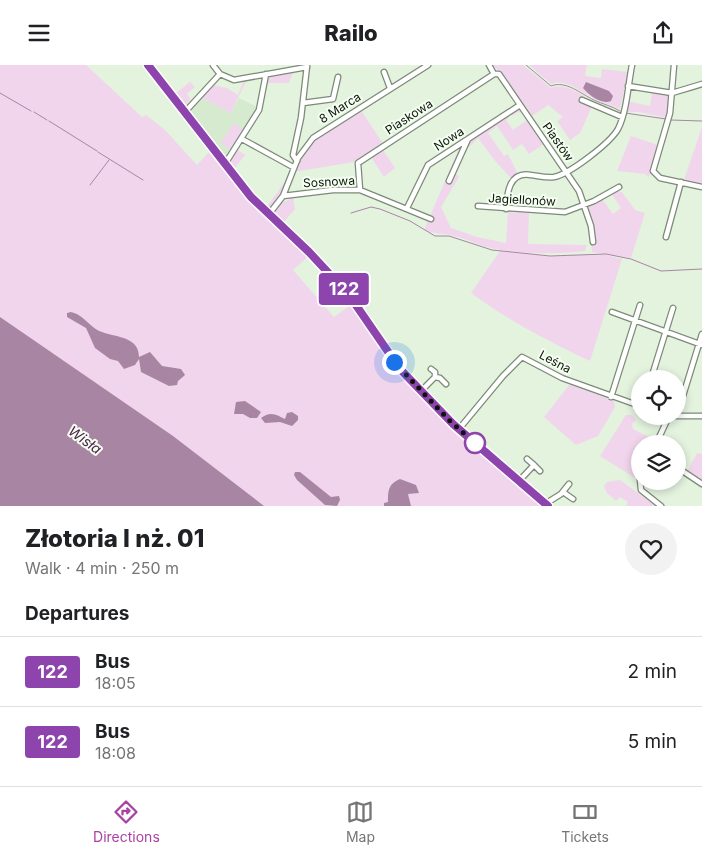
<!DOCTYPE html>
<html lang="en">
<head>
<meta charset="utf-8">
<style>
	body { margin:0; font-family:Inter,sans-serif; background:#f2f2f2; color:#202124; height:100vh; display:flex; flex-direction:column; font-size:19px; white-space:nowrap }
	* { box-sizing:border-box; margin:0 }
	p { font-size:16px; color:#757577 }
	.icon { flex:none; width:28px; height:28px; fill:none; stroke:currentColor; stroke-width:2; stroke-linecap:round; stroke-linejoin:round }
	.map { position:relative; height:441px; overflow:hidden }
	.panel { display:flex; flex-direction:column; background:#fff; flex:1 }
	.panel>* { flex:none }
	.badge { padding:0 10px; border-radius:4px; font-size:18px; line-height:32px }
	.tools { position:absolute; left:631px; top:305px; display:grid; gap:10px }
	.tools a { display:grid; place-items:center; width:55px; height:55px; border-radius:50%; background:#fff; box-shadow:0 2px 8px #0003; font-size:25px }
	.you { position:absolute; width:25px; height:25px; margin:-12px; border:4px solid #fff; border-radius:50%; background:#1a73e8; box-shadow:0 0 0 8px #1a73e833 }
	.map>.badge { position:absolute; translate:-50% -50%; box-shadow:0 0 0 2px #fff }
	h2 { padding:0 25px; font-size:19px; line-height:45px }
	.round { display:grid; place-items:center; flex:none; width:52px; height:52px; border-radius:26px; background:#f2f2f2 }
	.overview { display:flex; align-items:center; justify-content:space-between; height:85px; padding:0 25px }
	h1 { font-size:24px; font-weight:800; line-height:38px }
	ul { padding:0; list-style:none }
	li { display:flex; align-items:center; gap:15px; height:70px; padding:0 25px; border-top:1px solid #e0e0e0 }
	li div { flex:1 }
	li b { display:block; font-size:19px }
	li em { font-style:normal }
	li .badge { min-width:55px; font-weight:700; text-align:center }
	header { display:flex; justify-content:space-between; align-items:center; height:65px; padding:0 25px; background:#fff; font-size:22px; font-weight:800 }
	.dock { display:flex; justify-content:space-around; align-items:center; height:70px; border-top:1px solid #e0e0e0; background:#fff; font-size:14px; color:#757577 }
	.dock a { display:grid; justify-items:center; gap:2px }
	.dock .on { color:#ab42a3 }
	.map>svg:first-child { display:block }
</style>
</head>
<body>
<header><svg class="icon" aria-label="menu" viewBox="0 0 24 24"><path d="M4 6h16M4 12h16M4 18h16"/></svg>Railo<svg class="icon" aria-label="share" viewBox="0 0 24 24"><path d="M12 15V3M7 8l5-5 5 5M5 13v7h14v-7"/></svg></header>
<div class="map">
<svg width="702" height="441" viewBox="0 0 702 441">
	<rect width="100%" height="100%" fill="#e3f3de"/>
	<!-- built -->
	<path fill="#d5eace" d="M202,33L231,48L239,33L259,43L227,95L188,48Z"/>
	<!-- green -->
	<path fill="#f1d5ed" d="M0,0H86L142,52L146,50L165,65L197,100L210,86L241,125L310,190L293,205L334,252L352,239C367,258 378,280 393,300C435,354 492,397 544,441H143L0,333Z
		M492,0H523L551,23C566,17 581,30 594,37L580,68L570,75L557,56L563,52L548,40L532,51L502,8Z
		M529,0H587L585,11L601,13L602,4L628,7L620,44C612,40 603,38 595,34C582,28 566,13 551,19Z
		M305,4V7L303,5L293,7L289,18H266L261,44L236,84L245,90L234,104L229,96L259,43L265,11Z
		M247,14L231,48L202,33L213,20L227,23L238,30L244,15Z
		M190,17L195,22L187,29L191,35L186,39L176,28Z
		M652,28L670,30L667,53L639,47H625L627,36L650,41Z
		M520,42L544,79L529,89L522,79L513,85L497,61L488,68L504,91L508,89L518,109L512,114L496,97L478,73L467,84L455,107L459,112L441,142L451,163L477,172L506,178L508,147L529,148L528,179L587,180L585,186C554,189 522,190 491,183C478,180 467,174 454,171C444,168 434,169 424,165L460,81L508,50L509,53L506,55L513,65L527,55L523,48L518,47L512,51L511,49Z
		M361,45L383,79L354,97L293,107C306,75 333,62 361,45Z
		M234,58L244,65L231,85L221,78Z
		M702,62V120L684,115Z
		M631,71L658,80L649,112L645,109L617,106Z
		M383,85L395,103L384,112L371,92Z
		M287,114L281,138L293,133L295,144L283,158L265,144Z
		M614,126L622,127L635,145L645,148L631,193L592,187L589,157L591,155L587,142L602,134L613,149L621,143L611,128Z
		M500,186L550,191L602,189L622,194L590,296C548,276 509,256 471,228Z
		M570,319L614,336L615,342L598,371L576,380L544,352Z
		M626,350H632L636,355L632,359L633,364L649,372L654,377L640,379V398L637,403L640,406V416L600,391Z
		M697,388L702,389V417L687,407Z
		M620,415L656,441H626L628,437L620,432L616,436L607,428L604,421L607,417Z"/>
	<!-- water -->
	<path fill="#a886a3" d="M586,17L609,26L613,31L611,36C601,40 589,30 583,23Z
		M71,247C80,249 86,256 93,262C106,274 139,267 139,292L150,287L162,301L181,304L185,310L178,316L177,320L169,321L141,307L139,294L135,300L124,304L118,296L110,294L95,283L86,263L67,252V248Z
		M0,252L173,371L264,441H0Z
		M245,336L261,347L257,353H250L243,349H234L236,337Z
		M292,347L298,351V355L292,361L280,357L265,358L261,353C271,345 278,351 285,354L287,348Z
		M295,407H300L331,432L339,431L340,435L337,441L325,440L297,415L294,410Z
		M400,414L416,420L419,428L408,429L411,441H384V438L388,437C388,426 388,419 400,414Z"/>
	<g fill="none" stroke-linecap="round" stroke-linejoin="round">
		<!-- stream -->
		<path stroke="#a886a3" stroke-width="1" d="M526,0L551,21C566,15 581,29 594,35C602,39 612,41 620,46
			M0,28L31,46
			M34,47L47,55
			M625,48L666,54
			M670,55L702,56
			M49,56L97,86
			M98,87L143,115
			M90,120L109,95
			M351,148L371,142L380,144L410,156L435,171H449L492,185L550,191L606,189L631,194L661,206L702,204"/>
		<defs>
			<path id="minor" d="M213,0L220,9L234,15L307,2
				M489,0L494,9H499L579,126L591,161L593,177
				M674,0L670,48L653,106L660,113L702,122
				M384,7L390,23
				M628,21L672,28L702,19
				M582,35L622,52
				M303,38L333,34L338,12
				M184,48L220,9
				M242,74L293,102
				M297,96L293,90L301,53L307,1
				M225,99L259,45L266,9
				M449,116L468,74
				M360,125L358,98L494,9
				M283,131L333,125H360L431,154
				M478,141L565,147L594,136L619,122
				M407,143L428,100L520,40
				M506,144C507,128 509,106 531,110C539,111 546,113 554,112C570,109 610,78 618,64C627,46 628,20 632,0
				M269,149L283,131L298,93L313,73L428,0
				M666,172L681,117
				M612,247L702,280
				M435,312L440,313L446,319
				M651,314L673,243
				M421,326L435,312V307L431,304
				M611,332L640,240
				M678,347L702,269
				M675,351H702
				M459,364L503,311L522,292L562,313L640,341
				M656,379L669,351
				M534,400L540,406
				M678,403L702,419
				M640,415L641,425L661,441
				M519,416L534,400L527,394
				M563,427L573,434
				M545,439L561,429L569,419"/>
			<path id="major" d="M148,0L251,132L309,187L349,230L401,304L457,362L548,441"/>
		</defs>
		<!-- minor casing -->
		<use href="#minor" stroke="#7c8a77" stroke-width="7"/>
		<!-- major casing -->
		<use href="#major" stroke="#456c38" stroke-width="8"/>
		<!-- minor -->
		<use href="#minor" stroke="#fff" stroke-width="4.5"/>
		<!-- major -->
		<use href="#major" stroke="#a1c396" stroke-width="5"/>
	</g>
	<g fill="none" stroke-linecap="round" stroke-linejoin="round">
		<defs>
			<path id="line" d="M148,0L251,132L309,187L349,230L400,304L453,359L548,441"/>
		</defs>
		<!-- line casing -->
		<use href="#line" stroke="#fff" stroke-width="11"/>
		<!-- line -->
		<use href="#line" stroke="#8e44ad" stroke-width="8"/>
		<!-- walk -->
		<path stroke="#0e140c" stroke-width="5" stroke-dasharray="0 9" d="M394,297L450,356L475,378"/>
	</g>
	<!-- markers -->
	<circle fill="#fff" stroke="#8e44ad" stroke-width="2.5" cx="475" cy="378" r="10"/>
	<g text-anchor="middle" stroke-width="4" stroke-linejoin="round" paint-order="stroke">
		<!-- street labels -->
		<g font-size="12" fill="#0e140c" stroke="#f4fef1">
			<text transform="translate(340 43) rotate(-32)" y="4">8 Marca</text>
			<text transform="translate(409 52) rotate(-33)" y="4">Piaskowa</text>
			<text transform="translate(449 74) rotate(-33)" y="4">Nowa</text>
			<text transform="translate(558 77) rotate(55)" y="4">Piastów</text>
			<text transform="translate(329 117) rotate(-3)" y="4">Sosnowa</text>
			<text transform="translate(522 135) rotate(3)" y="4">Jagiellonów</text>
			<text transform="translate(555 297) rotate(28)" y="4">Leśna</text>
		</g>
		<!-- water labels -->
		<g font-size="14" font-style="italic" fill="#50234c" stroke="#f4fef1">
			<text transform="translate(85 375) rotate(36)" y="5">Wisła</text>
		</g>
	</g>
</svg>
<div class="tools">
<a><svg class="icon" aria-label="locate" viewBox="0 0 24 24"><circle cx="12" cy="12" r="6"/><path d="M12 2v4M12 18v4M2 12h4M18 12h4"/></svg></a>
<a><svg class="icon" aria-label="layers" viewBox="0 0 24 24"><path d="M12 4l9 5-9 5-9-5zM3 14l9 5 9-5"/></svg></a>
</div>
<div class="you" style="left:394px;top:297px"></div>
<b class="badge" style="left:344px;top:224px;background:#8e44ad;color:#fff">122</b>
</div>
<section class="panel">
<div class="overview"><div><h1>Złotoria I nż. 01</h1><p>Walk · 4 min · 250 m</p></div><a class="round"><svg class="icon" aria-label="heart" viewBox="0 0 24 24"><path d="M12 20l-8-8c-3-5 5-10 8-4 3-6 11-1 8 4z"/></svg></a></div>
<h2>Departures</h2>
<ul>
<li><span class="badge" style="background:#8e44ad;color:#fff">122</span><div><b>Bus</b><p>18:05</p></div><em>2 min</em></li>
<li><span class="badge" style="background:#8e44ad;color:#fff">122</span><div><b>Bus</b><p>18:08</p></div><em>5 min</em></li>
</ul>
</section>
<nav class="dock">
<a class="on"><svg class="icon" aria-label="directions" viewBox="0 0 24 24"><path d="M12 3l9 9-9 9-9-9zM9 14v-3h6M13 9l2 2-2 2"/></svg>Directions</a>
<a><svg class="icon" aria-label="map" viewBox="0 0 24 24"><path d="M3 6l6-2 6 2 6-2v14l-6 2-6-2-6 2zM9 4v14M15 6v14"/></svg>Map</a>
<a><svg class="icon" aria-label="tickets" viewBox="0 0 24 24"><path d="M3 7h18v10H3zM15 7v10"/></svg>Tickets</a>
</nav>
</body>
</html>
